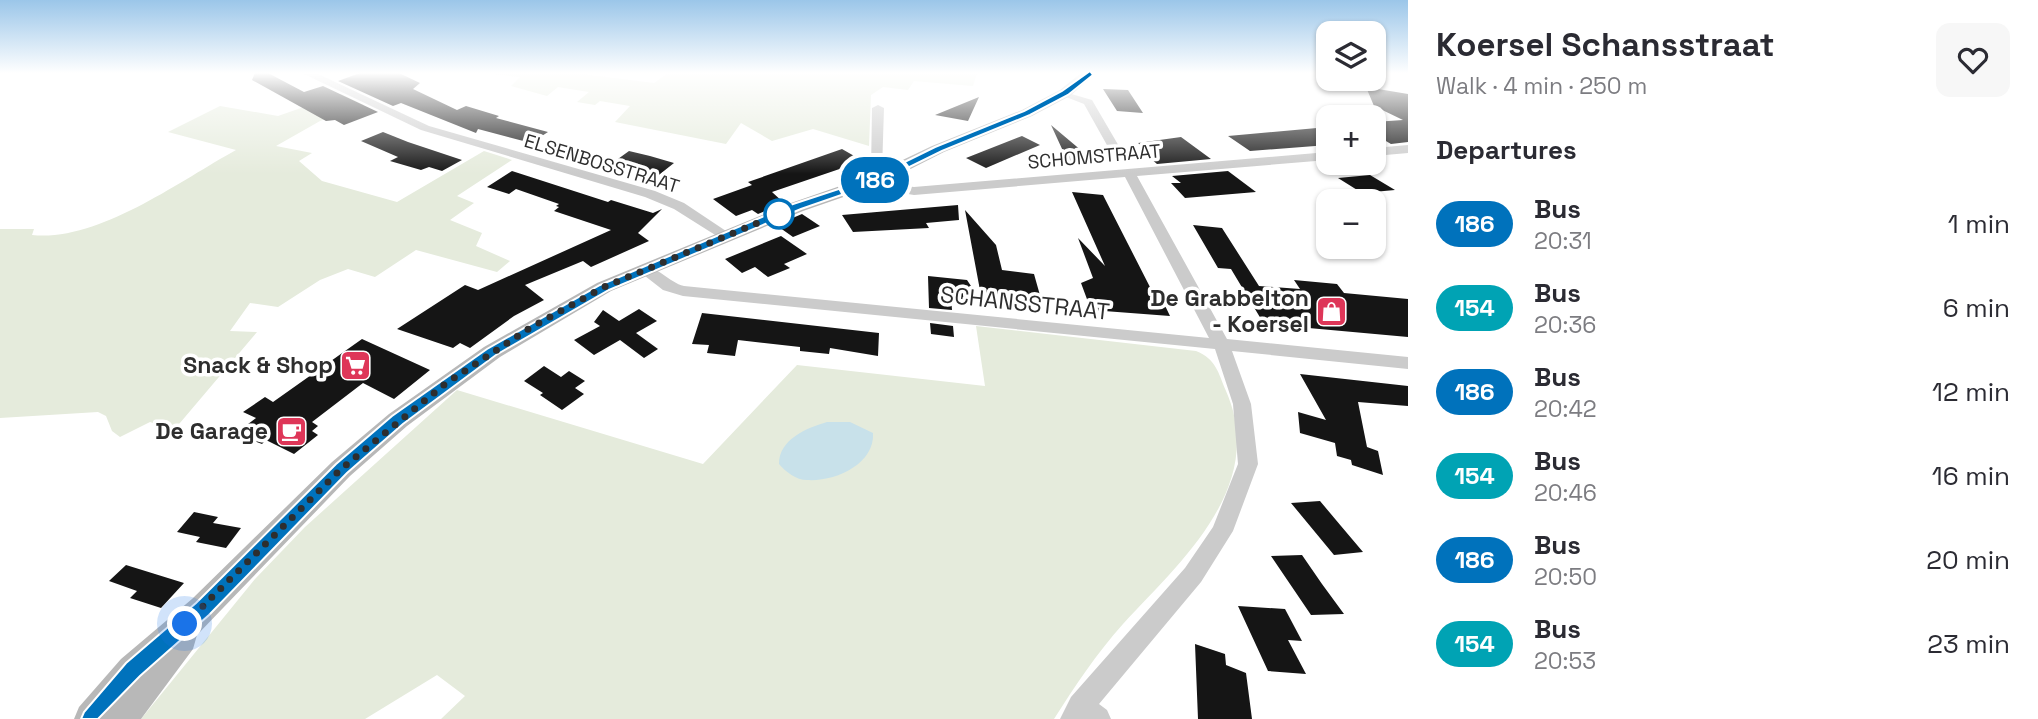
<!DOCTYPE html>
<html lang="en">
<head>
<meta charset="utf-8">
<style>
	body { margin:0; font-family:"Space Grotesk",sans-serif; background:#f7f7f7; color:#2b2b33; height:100vh; display:flex; flex-direction:column; font-size:26px; white-space:nowrap }
	* { box-sizing:border-box; margin:0 }
	p { font-size:23px; color:#7c7c81 }
	.icon { flex:none; width:38px; height:38px; fill:none; stroke:currentColor; stroke-width:2; stroke-linecap:round; stroke-linejoin:round }
	.map { position:relative; flex:1; overflow:hidden }
	.sheet { display:flex; flex-direction:column; background:#fff; width:630px }
	.sheet>* { flex:none }
	.badge { padding:0 14px; border-radius:23px; font-size:24px; line-height:46px }
	.tools { position:absolute; left:1316px; top:21px; display:grid; gap:14px }
	.tools a { display:grid; place-items:center; width:70px; height:70px; border-radius:14px; background:#fff; box-shadow:0 2px 5px #0004; font-size:35px }
	.you { position:absolute; width:35px; height:35px; margin:-18px; border:5px solid #fff; border-radius:50%; background:#1a73e8; box-shadow:0 0 0 10px #1a73e833 }
	.map>.badge { position:absolute; translate:-50% -50%; box-shadow:0 0 0 4px #fff }
	h2 { padding:0 28px; font-size:26px; line-height:63px }
	.round { display:grid; place-items:center; flex:none; width:74px; height:74px; border-radius:14px; background:#f7f7f7 }
	.head { display:flex; align-items:center; justify-content:space-between; height:119px; padding:0 28px }
	h1 { font-size:33px; font-weight:700; line-height:52px }
	ul { padding:0; list-style:none }
	li { display:flex; align-items:center; gap:21px; height:84px; padding:0 28px }
	li div { flex:1 }
	li b { display:block; font-size:26px }
	li em { font-style:normal }
	li .badge { min-width:77px; font-weight:700; text-align:center }
	main { display:flex; flex:1; min-height:0 }
	.map>svg:first-child { display:block }
</style>
</head>
<body>
<main>
<div class="map">
<svg width="1408" height="719" viewBox="0 0 1408 719">
	<rect width="100%" height="100%" fill="#fff"/>
	<!-- green -->
	<path fill="#e5ebdc" d="M484,73H574L654,83L668,73H977L973,86L914,81L908,90L883,87L871,95L869,146L813,129L772,141L741,123L726,144L615,122L630,106L600,101L595,105L577,102L589,92L558,87L547,96L511,86L520,77Z
		M341,94L364,105L320,121L276,146L312,153L299,161L322,181L397,202L484,151L512,160L457,196L474,203L450,220L482,233L476,246L510,261L497,272L416,250L375,277L348,269L320,280L278,307L250,303L230,331L257,332L174,430L150,422L120,437L112,431L106,416L98,412L0,418V229H34L32,235C98,242 178,182 236,150L168,132L220,106L278,116Z
		M976,326L1196,351C1216,359 1218,372 1226,391C1268,487 1180,562 1123,624C1097,653 1075,686 1054,719H441L465,696L437,675L365,719H141L255,579L305,527L457,390L703,464L797,365L985,386Z"/>
	<!-- water -->
	<path fill="#c8e1ea" d="M827,422H850L873,433C875,464 835,482 807,480C796,480 786,472 779,464C779,439 807,428 827,422Z"/>
	<!-- building -->
	<path fill="#151515" d="M255,73H268L304,92L323,86L378,112L344,125L335,120L326,121L252,80Z
		M360,73H399L420,83L413,89L457,110L466,106L499,116L496,118L548,132L531,143L478,129L476,133L401,103L393,106L338,81Z
		M1366,87L1408,94V142L1391,144L1374,134V122L1403,120L1374,106Z
		M1103,89L1128,90L1143,113L1117,111Z
		M979,97L968,121L935,115Z
		M1051,125L1095,162L1069,164Z
		M1328,127V145L1250,151L1228,136Z
		M383,132L408,142L462,160L442,171L429,167L421,170L390,161L398,157L361,141Z
		M1022,136L1040,145L986,168L966,158Z
		M1181,137L1211,159L1157,164L1141,150H1147L1138,143Z
		M842,149L863,161L772,192L784,203L758,214L752,210L736,216L713,199L752,185L748,182Z
		M629,151L650,156L674,163L655,178L611,164Z
		M512,171L608,202L611,200L653,213L662,209L638,233L649,241L591,267L583,261L525,285L544,300L514,316L470,348L460,343L453,348L397,329L465,285L478,290L611,230L554,211L559,207L556,206L559,204L516,189L509,194L487,187Z
		M1228,171L1256,192L1185,198L1171,183H1181L1172,176Z
		M1370,175L1395,190L1362,193L1338,178Z
		M1072,192L1103,195L1152,291H1158L1170,316L1091,310L1081,283L1093,278L1078,238L1105,266Z
		M958,205L959,220L926,223L929,228L853,232L842,215Z
		M965,210L996,245L1002,270L1034,274L1043,306L982,301Z
		M802,214L820,226L793,237L776,225Z
		M1193,225L1222,228L1259,286L1300,289L1294,280L1337,284L1344,293L1408,299V337L1264,324L1231,269L1218,268Z
		M781,236L807,254L784,264L790,268L768,277L755,267L742,273L725,259Z
		M928,276L967,280L981,301L951,298L952,310L929,308Z
		M639,309L657,321L636,333L658,349L644,358L620,340L594,355L574,340L600,326L594,322L603,310L619,321Z
		M702,313L879,333L878,356L830,348L829,354L800,351V347L738,340L735,356L707,353L709,345L692,344Z
		M930,323L953,326L954,337L931,334Z
		M362,339L430,370L394,399L363,383L312,422L318,426L312,431L318,435L294,454L266,440L262,444L235,434L256,418L243,412L265,397L273,402Z
		M544,366L561,377L569,371L585,381L575,388L584,394L562,410L540,395L543,393L524,381Z
		M1300,374L1408,386V406L1358,402L1367,447L1378,451L1383,475L1352,465L1351,460L1337,456L1335,443L1300,433L1298,412L1326,420Z
		M1320,501L1341,526L1363,552L1334,555L1291,503Z
		M194,512L218,517L213,523L241,528L226,548L196,542L200,537L177,532Z
		M1302,555L1322,584L1344,614L1311,615L1271,556Z
		M126,565L184,583L161,608L130,598L137,591L109,581Z
		M1238,606L1285,609L1302,641L1288,640L1306,674L1268,671Z
		M1195,644L1225,654L1226,665L1246,673L1252,719H1198Z"/>
	<g fill="none" stroke-linecap="round" stroke-linejoin="round">
		<!-- street -->
		<path fill="#cbcbcb" fill-rule="evenodd" d="M302,73H316L429,126L655,191L684,203L732,235L730,238H720L674,209L645,197L421,130Z
			M1061,91L1092,100L1127,160L1125,163H1117L1084,104L1061,95Z
			M878,105L884,108L882,170L876,174L898,185L914,187L1328,152V160L1137,176L1227,339L1408,357V369L1232,351L1251,404L1258,464L1233,531L1201,582L1099,704L1107,710L1111,719H1060L1071,697L1185,568L1213,527L1238,464L1233,404L1215,349L683,296L663,290L636,269L639,266C655,263 668,282 684,286L1209,338L1125,177L914,195L890,191L860,174L866,170L871,171L872,108Z
			M1408,145V153L1374,156V148Z"/>
		<!-- secondary -->
		<path fill="#b8b8b8" fill-rule="evenodd" d="M1081,73H1096L1070,96L1032,116L944,152L881,184L803,211L611,291L500,357L407,426L350,476L197,635L193,649L141,719H74L79,707L121,659L192,599L332,462L389,414L484,347L597,283L791,203L869,176L932,146L1022,110L1060,90Z"/>
	</g>
	<!-- sky -->
	<linearGradient id="sky" x2="0" y2="1"><stop stop-color="#9bc6e9"/><stop offset="0.42" stop-color="#fff"/><stop offset="1" stop-color="#fff" stop-opacity="0"/></linearGradient>
	<rect width="1408" height="174" fill="url(#sky)"/>
	<!-- line -->
	<path fill="#0072bc" stroke="#fff" stroke-width="2" d="M1090,71L1093,75L1068,95L1030,115L942,151L879,182L801,209L609,290L496,355L403,424L347,473L209,615L140,676L98,719H81L84,712L126,663L196,603L336,464L392,416L487,349L600,285L793,204L872,178L935,147L1024,111L1062,91Z"/>
	<g fill="none" stroke-linecap="round" stroke-linejoin="round">
		<!-- walk -->
		<path stroke="#2e2e2e" stroke-width="7" stroke-dasharray="0 12.6" d="M185,624L341,469L445,384L530,328L604,287L779,214"/>
	</g>
	<!-- icons -->
	<defs>
		<symbol id="shop-square" viewBox="-11 -11 22 22"><rect x="-9" y="-9" width="18" height="18" rx="4" fill="#de3658" stroke="#fff"/><path d="M-5-2.5h2.3a2.7 3.5 0 0 1 5.4 0H5L5.5 6h-11ZM-1.5-2.5h3a1.5 2.3 0 0 0-3 0Z" fill="#fff"/></symbol>
		<symbol id="supermarket-square" viewBox="-11 -11 22 22"><rect x="-9" y="-9" width="18" height="18" rx="4" fill="#de3658" stroke="#fff"/><path d="M-6-5.5h2.5l.6 2H6L4.5 2H-2.5L-4.4-4H-6ZM-1.5 3.2a1.3 1.3 0 1 0 .1 0ZM3 3.2a1.3 1.3 0 1 0 .1 0Z" fill="#fff"/></symbol>
		<symbol id="cafe-square" viewBox="-11 -11 22 22"><rect x="-9" y="-9" width="18" height="18" rx="4" fill="#de3658" stroke="#fff"/><path d="M-5.5-4.5H6V0H3Q3 3.5 0 3.5H-2.5Q-5.5 3.5-5.5 0ZM3-3.2v2h1.7v-2ZM-6 4.5H4V6H-6Z" fill="#fff"/></symbol>
	</defs>
	<g fill-rule="evenodd">
		<use href="#shop-square" x="1314" y="294" width="35" height="35"/>
		<use href="#supermarket-square" x="338" y="348" width="35" height="35"/>
		<use href="#cafe-square" x="274" y="414" width="35" height="35"/>
	</g>
	<!-- markers -->
	<circle fill="#fff" stroke="#0072bc" stroke-width="3.5" cx="779" cy="214" r="14"/>
	<g text-anchor="middle" stroke-width="7" stroke-linejoin="round" paint-order="stroke">
		<!-- far-street labels -->
		<g font-size="19" fill="#2e2e2e" stroke="#fff">
			<text transform="translate(1094 156) rotate(-5)" y="7">SCHOMSTRAAT</text>
			<text transform="translate(602 163) rotate(17)" y="7">ELSENBOSSTRAAT</text>
		</g>
		<!-- poi labels -->
		<g font-size="23" font-weight="bold" fill="#2e2e2e" stroke="#fff" text-anchor="end">
			<text x="1309" y="306">De Grabbelton<tspan x="1309" dy="26">- Koersel</tspan></text>
			<text x="333" y="373">Snack &amp; Shop</text>
			<text x="268" y="439">De Garage</text>
		</g>
		<!-- street labels -->
		<g font-size="23" fill="#2e2e2e" stroke="#fff">
			<text transform="translate(1025 303) rotate(6)" y="8">SCHANSSTRAAT</text>
		</g>
	</g>
</svg>
<div class="tools">
<a><svg class="icon" aria-label="layers" viewBox="0 0 24 24"><path d="M12 4l9 5-9 5-9-5zM3 14l9 5 9-5"/></svg></a>
<a>+</a>
<a>−</a>
</div>
<div class="you" style="left:185px;top:624px"></div>
<b class="badge" style="left:875px;top:180px;background:#0072bc;color:#fff">186</b>
</div>
<section class="sheet">
<div class="head"><div><h1>Koersel Schansstraat</h1><p>Walk · 4 min · 250 m</p></div><a class="round"><svg class="icon" aria-label="heart" viewBox="0 0 24 24"><path d="M12 20l-8-8c-3-5 5-10 8-4 3-6 11-1 8 4z"/></svg></a></div>
<h2>Departures</h2>
<ul>
<li><span class="badge" style="background:#0072bc;color:#fff">186</span><div><b>Bus</b><p>20:31</p></div><em>1 min</em></li>
<li><span class="badge" style="background:#00a3b4;color:#fff">154</span><div><b>Bus</b><p>20:36</p></div><em>6 min</em></li>
<li><span class="badge" style="background:#0072bc;color:#fff">186</span><div><b>Bus</b><p>20:42</p></div><em>12 min</em></li>
<li><span class="badge" style="background:#00a3b4;color:#fff">154</span><div><b>Bus</b><p>20:46</p></div><em>16 min</em></li>
<li><span class="badge" style="background:#0072bc;color:#fff">186</span><div><b>Bus</b><p>20:50</p></div><em>20 min</em></li>
<li><span class="badge" style="background:#00a3b4;color:#fff">154</span><div><b>Bus</b><p>20:53</p></div><em>23 min</em></li>
</ul>
</section>
</main>
</body>
</html>
